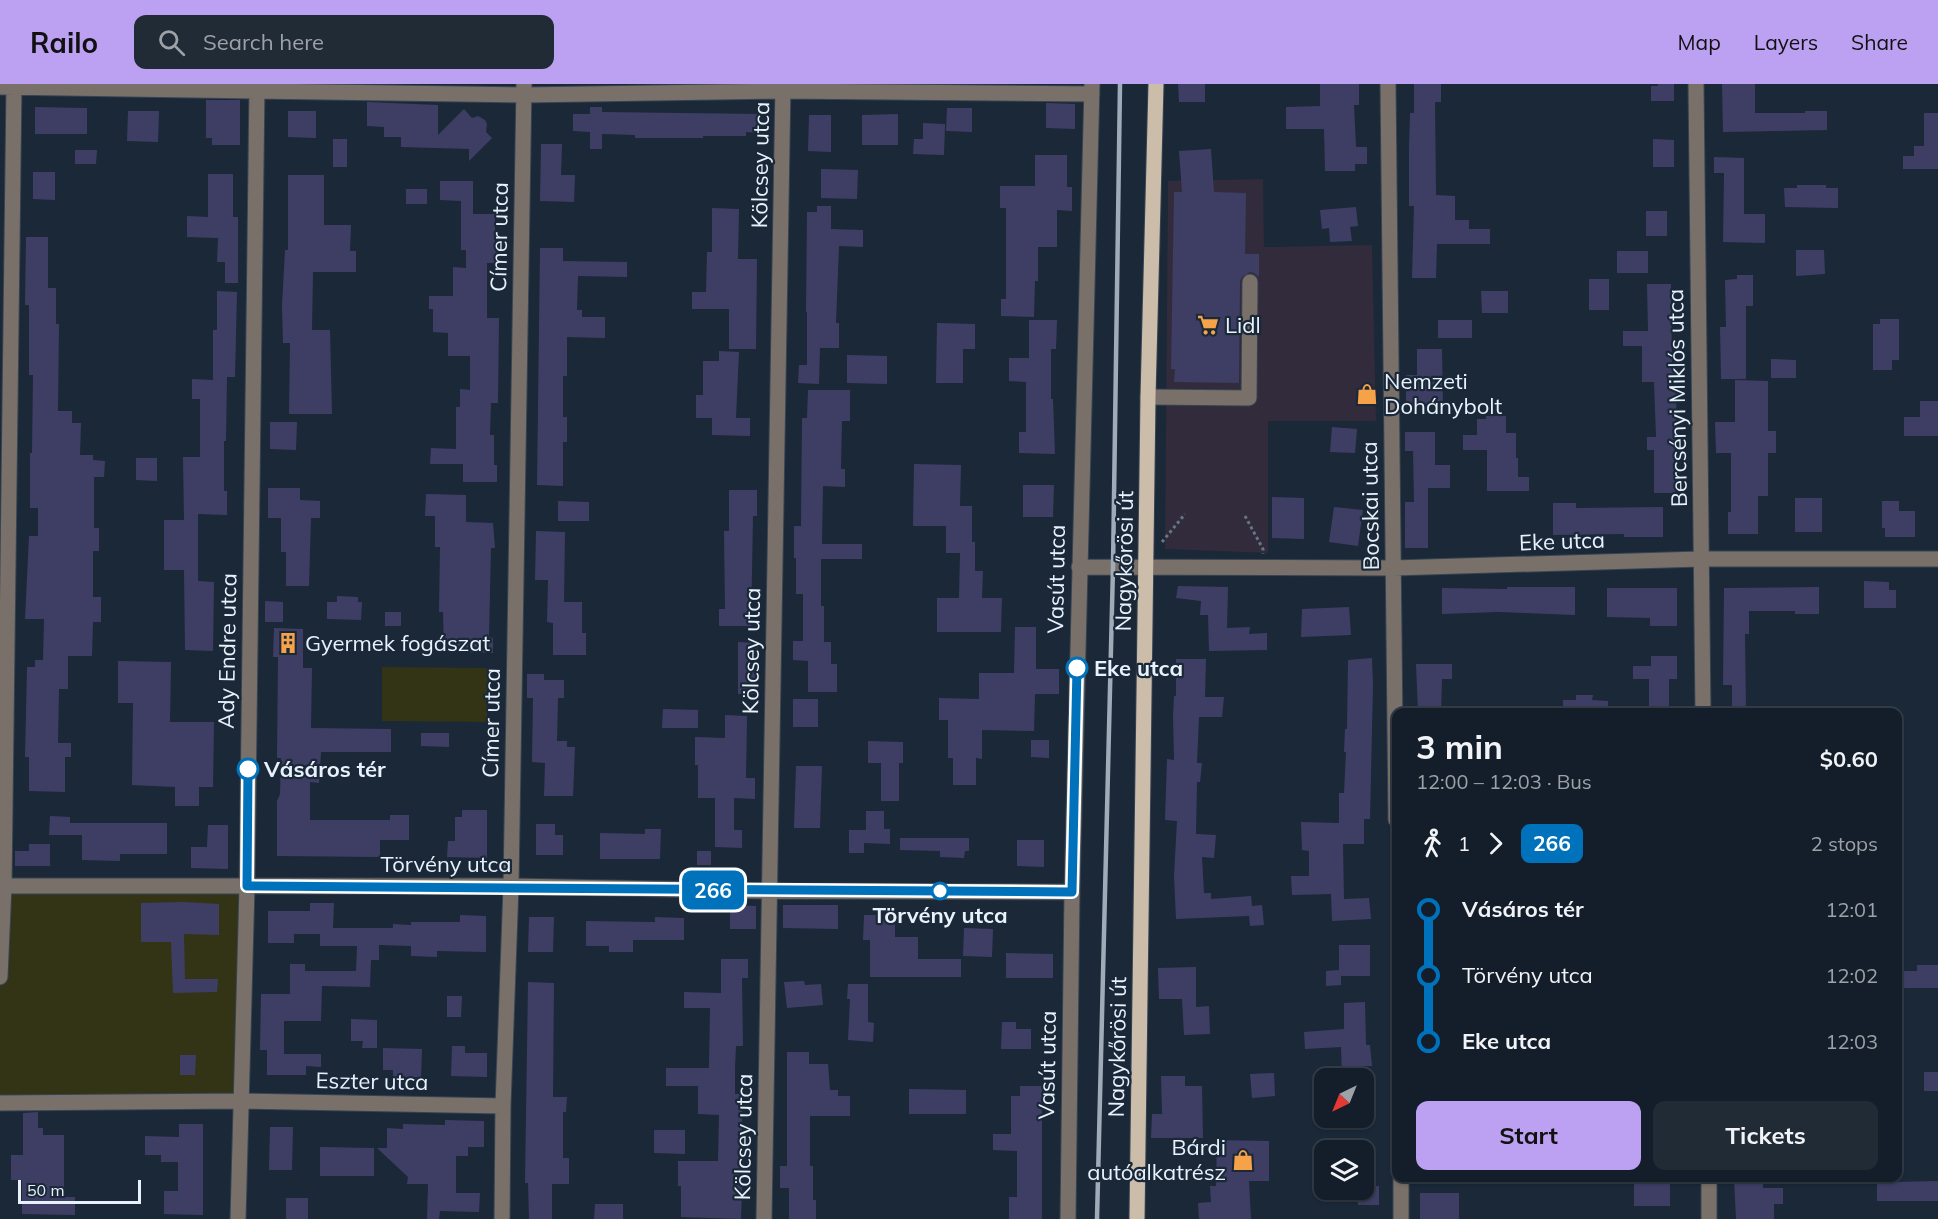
<!DOCTYPE html>
<html lang="en">
<head>
<meta charset="utf-8">
<style>
	body { margin:0; font-family:Mulish,sans-serif; background:#212b36; color:#f1f3f6; height:100vh; display:flex; flex-direction:column; font-size:22px; white-space:nowrap }
	* { box-sizing:border-box; margin:0 }
	p { font-size:20px; color:#9da2a8 }
	.icon { flex:none; width:33px; height:33px; fill:none; stroke:currentColor; stroke-width:2; stroke-linecap:round; stroke-linejoin:round }
	.map { position:relative; flex:1; overflow:hidden }
	.details { position:absolute; left:1392px; top:624px; width:510px; height:474px; display:flex; flex-direction:column; background:#141e2a; border-radius:12px; box-shadow:0 2px 4px #0004,0 0 0 2px #333c47 }
	.details>* { flex:none }
	.badge { padding:0 12px; border-radius:9px; font-size:21px; line-height:39px }
	.needle { width:39px; rotate:223deg }
	.fabs { position:absolute; left:1314px; top:984px; display:grid; gap:12px }
	.fabs a { display:grid; place-items:center; width:60px; height:60px; border-radius:12px; background:#141e2a; box-shadow:0 2px 4px #0004,0 0 0 2px #333c47; font-size:30px }
	.scale { position:absolute; left:18px; bottom:15px; width:123px; box-sizing:border-box; padding-left:6px; border:3px solid #e8f2fd; border-top:0; font-size:16px; line-height:21px; white-space:nowrap; color:#e8f2fd; -webkit-text-stroke:4px #1a2838; paint-order:stroke }
	.map>.badge { position:absolute; translate:-50% -50%; box-shadow:0 0 0 3px #fff }
	.legs { display:flex; align-items:center; gap:9px; height:66px; padding:0 24px; font-size:20px }
	.legs p { margin-inline-start:auto }
	.overview { display:flex; align-items:center; justify-content:space-between; height:102px; padding:0 24px }
	h1 { font-size:33px; font-weight:700; line-height:45px }
	.cta { display:flex; gap:12px; margin-top:auto; padding:12px 24px }
	.cta a { flex:1; height:69px; border-radius:12px; background:#bca0f2; color:#111; font-size:24px; font-weight:700; line-height:69px; text-align:center }
	.cta a+a { background:#212b36; color:#f1f3f6 }
	ul { padding:0 24px; list-style:none }
	li { display:flex; align-items:center; gap:21px; height:66px; font-size:22px }
	li i { display:grid; place-items:center; width:9px; height:100%; margin:0 8px; background:currentColor }
	li i::after { content:''; width:15px; height:15px; margin:-8px; border:4px solid; border-radius:50%; background:#141e2a }
	li p { margin-inline-start:auto }
	li:first-child i { background:linear-gradient(#0000 50%,currentColor 0) }
	li:last-child i { background:linear-gradient(currentColor 50%,#0000 0) }
	header { display:flex; align-items:center; gap:36px; box-sizing:border-box; height:84px; padding:0 30px; background:#bca0f2; color:#111 }
	header strong { font-size:28px }
	nav { display:flex; gap:33px; margin-inline-start:auto; font-size:21px }
	.search { width:420px; height:54px; background:#212b36; display:flex; align-items:center; gap:15px; box-sizing:border-box; padding:0 21px; border-radius:12px; color:#9da2a8; font-size:22px }
	.map>svg:first-child { display:block }
</style>
</head>
<body>
<header>
<strong>Railo</strong>
<div class="search"><svg class="icon" aria-label="search" viewBox="0 0 24 24"><circle cx="10" cy="10" r="6"/><path d="M15 15l6 6"/></svg>Search here</div>
<nav><a>Map</a><a>Layers</a><a>Share</a></nav>
</header>
<div class="map">
<svg width="1938" height="1135" viewBox="0 0 1938 1135">
	<rect width="100%" height="100%" fill="#1a2838"/>
	<!-- commercial -->
	<path fill="#312b3b" d="M1263,95L1264,163L1372,161L1376,337H1268V469L1165,465L1168,97Z"/>
	<!-- green -->
	<path fill="#323415" d="M382,583L488,584L487,638L382,637Z
		M4,802H247L240,1017L0,1019V893Z"/>
	<!-- building -->
	<path fill="#3e3e65" d="M1178,0H1205V18H1179Z
		M1320,0H1359V21H1354L1356,63H1367V80H1355V87H1325L1324,45H1286V23L1320,22Z
		M1414,0H1441V18H1435L1436,111L1455,112V136H1469V145H1490V160H1437L1436,194H1412L1414,122H1409V64L1410,29H1414Z
		M1658,0H1674V17H1651V2H1658Z
		M1722,0H1755V29H1805V27H1827V46L1723,48Z
		M206,16H240V61H212V54H206Z
		M367,18L438,21V51L464,25L472,34L478,32L485,36L487,40L486,48L492,54L469,77V65L401,63V53H384V43L367,42Z
		M1046,19L1075,20V45L1046,44Z
		M35,23L87,24V50H35Z
		M590,23H602V28L760,30V49L746,48V52H703V54H635V51L602,50V65H590V48L573,47V30H590Z
		M947,24H972V48L946,47Z
		M128,27H159L158,58L127,57Z
		M288,27H316V54L288,53Z
		M1924,29H1938V85H1903V72H1914V62H1924Z
		M898,30V61H862V31Z
		M809,31H831V68L808,67Z
		M923,39L945,40L944,71L913,70L914,55H923Z
		M333,55H347V83H333Z
		M1653,55L1674,56V83H1653Z
		M541,60H562L561,91H575L574,118L540,117Z
		M1211,65L1214,108L1246,109L1245,170H1259V193L1254,189L1250,188L1242,193L1240,197L1239,299L1174,298L1175,285H1171L1174,108H1182L1179,67Z
		M75,66H97L96,80H75Z
		M1035,71H1067V103H1072V127L1057,126V163H1038V197H1035L1034,233L1001,232V215H1006V124H1000V102H1035Z
		M1714,73L1744,74V130H1765V159L1723,158L1724,89H1714Z
		M821,85L858,86L857,115L821,114Z
		M33,88H55V116L33,115Z
		M208,90H233V133H238V199H225V178H217L218,154L187,153V132L208,133Z
		M288,91H324V141H351L350,167H356V188H313L312,246H330L332,330H289L290,259H283L282,222L285,166H288Z
		M440,97H473V130H495V161H500V179H487V234H499L498,319H491L490,351H494V381H497V398H463V380H430L431,364L456,365V323H460V305L470,306V272H448V249L433,248V225H429V212H453V183L466,184V166H461V117L440,116Z
		M1797,101H1826V104H1838V124L1785,123L1784,104H1797Z
		M406,105H427V120H406Z
		M817,122H831V145L863,146V163L839,162L836,239H839V264H820L819,300L798,299L799,281H807V228H806L807,128H817Z
		M1356,123L1358,142L1350,143L1352,157L1330,158L1329,144L1322,145L1320,126Z
		M712,124L739,125L738,175H757L756,265H729V225H692V208H706L707,168H712Z
		M1646,127H1667V152H1646Z
		M26,153H48V204H56V240H59L58,327H72V339H81L80,371H93V376L105,377L104,393H94V444H99V467H93V513H101V538H93L92,572H68V605H59L58,659H71V673H65V708L29,707V673H25L27,583H35V576H43L44,535H25L29,452H38V424H30V369H32L33,291H29V221H25Z
		M540,164H563V177L627,178V193L578,192L577,226H582V233H605V254L567,253V292H563V333H567V358H563V402L537,401Z
		M1796,166H1824L1825,190L1796,192Z
		M1617,167H1648V189H1617Z
		M1737,191H1753V222H1746V295H1721L1720,243H1726L1725,196L1737,195Z
		M1589,195H1609V226H1589Z
		M1647,200H1671L1672,281H1677L1676,341L1679,409H1654V366H1647V353H1656L1654,298H1642V262H1623V247H1648Z
		M217,207L237,208L235,293H227L226,357H224V407H227V431L198,430V497L214,498L213,567L185,566L184,486H164V436H184L183,373H200V315H192V295L213,296V246H217Z
		M1481,207H1508V229H1482Z
		M1880,235H1899V276H1892V286H1873V240H1880Z
		M1029,236H1057L1056,265H1051V315H1053L1055,370L1019,369V348H1026V298L1009,297V274H1029Z
		M1438,236H1472V254H1438Z
		M937,239L975,240V265H963V299H936Z
		M1417,265H1442L1443,323H1406V291H1417Z
		M719,267L739,268L736,334H750V352L712,351V334H696V311H703V277H719Z
		M847,271L887,272V300L847,299Z
		M1771,275L1796,276V294H1771Z
		M1735,296L1768,297V347H1776V369H1768V412H1758V450H1728V428H1731V369H1716L1715,338H1735Z
		M808,306H850V337H842L841,385H845V403L823,402L822,460H862V475H821V522H824V558H831V580H837V608H808V577L793,576V557H803V510H796V474H794V442H801L802,334H807Z
		M1920,317H1938V352H1904V333H1920Z
		M1486,332H1506V349H1516V374H1518V393H1529V407H1487V366H1463V351H1477V335H1486Z
		M270,338H297L296,366L270,365Z
		M1332,343L1357,345L1355,369L1330,368Z
		M1405,348H1435V381H1450V404H1428V464H1405V418H1414L1413,367H1405Z
		M136,374H157V397L136,396Z
		M914,380L961,381L960,422H972V458H975V487H983L982,514H1002L1001,548H937V514H959L960,469H946V442H913Z
		M1023,401H1054L1053,433H1023Z
		M268,404H300V416L320,417V434H311L309,502H286V468H281V434H268Z
		M729,406H757V432H753L751,542H719V525H725L724,447H729Z
		M426,410L466,411V438L493,439L495,464H491L489,553L493,554V569L444,568L443,528H439L440,463H435V432H425Z
		M1272,413L1304,414V455L1272,454Z
		M1795,414H1822V448H1795Z
		M558,417L589,418V437H558Z
		M1882,417H1899V427H1915V453H1885V444H1882Z
		M1553,419H1576V424L1663,423V453H1624V450L1553,451Z
		M1334,423L1363,426L1358,462L1329,458Z
		M536,447L565,448L564,518H582V549H586V571H553V539L547,538L548,496H535Z
		M1864,497L1889,498V506H1896V524H1864Z
		M1178,502L1228,503L1227,544L1250,543L1249,550L1267,549V566L1209,567L1208,531H1200L1201,517L1176,514Z
		M1507,503H1575V531L1498,528L1442,530V504L1507,505Z
		M1819,503V530H1795V527H1749V550H1745L1746,628H1732V601H1723L1724,504Z
		M1607,504H1677V542H1650V534L1607,533Z
		M337,512L358,513V518H362L361,536L327,535V518H337Z
		M265,517L283,518V538H265Z
		M1349,523L1351,551L1301,553L1302,525Z
		M385,528H401V542H385Z
		M1015,543H1036V585H1059V610H1035L1034,647L982,646V675L976,674V701H953V674H948V636H939V614L979,615V589H1014Z
		M274,544L303,545V584H312L311,644L391,645V668H321L319,699L310,698V736H390V731H409V756H380V773L277,772V717L280,710L281,674H277L278,573H273Z
		M738,558L758,559V610H738Z
		M1651,572H1677V595H1669V628H1649V595H1633V582H1651Z
		M1372,574L1373,601L1370,735H1364V760H1343L1344,815L1369,814L1371,835L1332,837L1331,810L1292,811L1291,792H1309V767L1302,766L1301,738L1339,739V709H1344L1346,668H1344L1345,645H1347L1348,576Z
		M1176,575H1206L1205,613H1224L1222,633H1199L1197,679H1202L1200,698H1197L1196,750L1216,751L1214,774L1202,773L1204,809H1211V815L1251,812L1252,822L1262,821L1264,841L1250,842L1249,832L1176,835L1174,792L1177,737L1165,736L1167,675L1174,676L1173,633L1174,612H1176Z
		M118,577L171,578L170,638H214L213,703H199V722H175V703L132,701L133,619H118Z
		M1416,580H1452V595H1442L1441,628H1418Z
		M527,590H544V596H564V614H558L557,657H567V663H575L573,712H544L545,679L532,678L533,614H527Z
		M1576,611H1593L1592,616L1608,617V628H1563V616H1576Z
		M793,615H818V643H793Z
		M663,625L698,626V644H662Z
		M725,631L747,632L746,694H755V715L734,714V746H742V764L715,763V714H698V681H695V653L725,654Z
		M421,649H449V663L421,662Z
		M1031,656H1049V674L1031,673Z
		M868,657L903,658V679H899V717H881V679H868Z
		M796,682H822L820,744H794Z
		M462,726H487V774L447,773L448,757H455V733H462Z
		M866,727H884V745H890V760L864,759V769H849V746H866Z
		M50,732L70,733V739H167V770H120V777L82,776V751H49Z
		M536,740H555V751H563V771H536Z
		M208,741H228V785L191,784V763H207Z
		M645,745H661L660,775H600V749L645,750Z
		M900,754H969V767H965L964,774L940,773V767L900,766Z
		M1017,756H1044V783L1017,782Z
		M29,760H50V782H15V767H29Z
		M697,767H711V781H697Z
		M183,818L219,820V851L184,850L185,895H218L217,908L173,909L171,858H141V819Z
		M310,819H334L333,844H393V840L411,841V838H460V831L486,832V868L437,867V873L411,872V862L379,861V876H371L370,903L322,902L321,937H284V970H321V983L306,982V991H267V966H260L261,910H290V880H305V887H356L357,862H320V850H294V859H268V827H310Z
		M730,821L756,822V845H730Z
		M783,821H838V845L783,844Z
		M864,831H895V853H918V875H961V893H870V856H863Z
		M529,833H554L553,868H528Z
		M655,833L684,834V856H633V868H609V862H586V837L655,838Z
		M964,844L993,845L992,873L963,872Z
		M1339,861H1370V892H1341V901L1326,902V887L1339,886Z
		M1006,869L1053,870V894H1006Z
		M721,875H748V894H742L743,962H736L735,984V1010H742V1054H744L741,1135L681,1133V1102H678V1077H718L719,1031L698,1030V1002H666V984H709L710,924H684V908L721,909Z
		M1917,881H1938V904H1898V887H1917Z
		M1196,883V923L1209,922L1210,950L1184,951L1182,915H1159L1158,884Z
		M804,897L805,901L821,900L823,921L787,924L784,898Z
		M528,898L554,899L553,1013H567L566,1028H563V1074H569V1100H552V1135H529L528,1099H525Z
		M848,900H868V938L874,939L873,958L848,956L850,915H847Z
		M447,912H462L461,933H447Z
		M1365,918L1366,961H1370L1372,982H1363V994H1342L1341,963L1305,965L1304,948L1344,945V919Z
		M351,935L377,936V964H362L363,957H351Z
		M1002,938H1016V945H1031V965H1001Z
		M452,962H465V969H487V993L451,992Z
		M383,964L422,965L421,993H393V986H383Z
		M787,968H809V980H828L830,1006H838V1012H850V1032H810V1082H813V1116H816V1135H789V1104H780V1082H787Z
		M180,971H196L195,991H180Z
		M1924,988H1938V1007H1924Z
		M1274,989L1275,1012L1252,1014L1250,990Z
		M1161,992H1185V1002H1202L1203,1054H1151L1152,1030H1162Z
		M1020,1002H1042V1135H1009V1113H1017V1067L993,1066V1050H1011V1012H1020Z
		M909,1005L966,1006V1030H909Z
		M38,1028V1044H43V1051H64V1113H75V1131L22,1130V1096H11V1071H23V1029Z
		M445,1036L484,1037V1063H468V1072H456V1109H480L479,1128L440,1127L439,1135H427L428,1100H407L408,1093L377,1064H387V1044L403,1045V1040L445,1041Z
		M179,1040H203V1131L164,1130V1107H178V1078H161V1071H145V1052L179,1053Z
		M270,1043H293L292,1086H269Z
		M654,1046H685V1070L654,1069Z
		M1217,1056L1269,1057V1097H1249L1251,1135H1199L1198,1119L1211,1118L1210,1102H1216Z
		M320,1063L374,1064V1092H320Z
		M1634,1094H1650V1099H1670V1122H1634Z
		M1877,1095H1893V1098L1938,1097V1117H1877Z
		M1734,1096H1763V1104H1783V1120H1774V1135H1736Z
		M1379,1102V1121H1358L1357,1106H1364V1103Z
		M1420,1109H1459V1135H1420Z
		M286,1114H308V1135H286Z
		M595,1120H623V1135H594Z"/>
	<g fill="none" stroke-linecap="round" stroke-linejoin="round">
		<defs>
			<path id="minor" d="M1388,0L1396,736
				M1696,0L1703,628
				M0,3L524,11L783,7L1092,10
				M1148,313L1249,314L1250,198
				M1079,483L1393,484L1701,475H1938
				M0,802H511L769,807L1072,808
				M0,893L4,802L14,0
				M0,1019L240,1017L503,1022
				M1401,1094V1135
				M1709,1094V1135
				M238,1135L247,802L257,0
				M502,1135L503,1022L511,802L524,0
				M764,1135L783,0
				M1068,1135L1072,808L1092,0"/>
			<path id="major" d="M1137,1135L1148,313L1156,0"/>
		</defs>
		<!-- minor casing -->
		<use href="#minor" stroke="#374454" stroke-width="17"/>
		<!-- major casing -->
		<use href="#major" stroke="#374454" stroke-width="17"/>
		<!-- path -->
		<path stroke="#697583" stroke-width="3" stroke-dasharray="3 3" stroke-linecap="butt" d="M1245,432L1263,465V470
			M1162,458L1185,430"/>
		<!-- minor -->
		<use href="#minor" stroke="#797169" stroke-width="15"/>
		<!-- major -->
		<use href="#major" stroke="#ccbdab" stroke-width="15"/>
		<!-- rail -->
		<path stroke="#a0abb8" stroke-width="4.5" d="M1097,1135L1113,483L1120,0"/>
	</g>
	<g fill="none" stroke-linecap="round" stroke-linejoin="round">
		<defs>
			<path id="line-1" d="M248,685L247,802C522,802 797,808 1072,808L1077,584"/>
		</defs>
		<!-- line-1 casing -->
		<use href="#line-1" stroke="#fff" stroke-width="14"/>
		<!-- line-1 -->
		<use href="#line-1" stroke="#0072bc" stroke-width="9"/>
	</g>
	<!-- icons -->
	<defs>
		<symbol id="supermarket-bare" viewBox="-9 -9 18 18"><path d="M-6-5.5h2.5l.6 2H6L4.5 2H-2.5L-4.4-4H-6ZM-1.5 3.2a1.3 1.3 0 1 0 .1 0ZM3 3.2a1.3 1.3 0 1 0 .1 0Z" fill="#f6a248" stroke="#1a2838" stroke-width="2.5" paint-order="stroke"/></symbol>
		<symbol id="shop-bare" viewBox="-9 -9 18 18"><path d="M-5-2.5h2.3a2.7 3.5 0 0 1 5.4 0H5L5.5 6h-11ZM-1.5-2.5h3a1.5 2.3 0 0 0-3 0Z" fill="#f6a248" stroke="#1a2838" stroke-width="2.5" paint-order="stroke"/></symbol>
		<symbol id="building-bare" viewBox="-9 -9 18 18"><path d="M-4-6H4V6H1V3H-1V6H-4ZM-2.5-4.3h1.7v1.8h-1.7ZM.8-4.3h1.7v1.8H.8ZM-2.5-1h1.7V.8h-1.7ZM.8-1h1.7V.8H.8Z" fill="#f6a248" stroke="#1a2838" stroke-width="2.5" paint-order="stroke"/></symbol>
	</defs>
	<g fill-rule="evenodd">
		<use href="#supermarket-bare" x="1193" y="226" width="30" height="30"/>
		<use href="#shop-bare" x="1352" y="295" width="30" height="30"/>
		<use href="#building-bare" x="273" y="544" width="30" height="30"/>
		<use href="#shop-bare" x="1228" y="1061" width="30" height="30"/>
	</g>
	<!-- markers -->
	<g fill="#fff" stroke="#0072bc" stroke-width="3">
		<circle cx="1077" cy="584" r="10"/>
		<circle cx="248" cy="685" r="10"/>
		<circle cx="940" cy="807" r="8"/>
	</g>
	<g text-anchor="middle" stroke-width="4.5" stroke-linejoin="round" paint-order="stroke">
		<!-- street labels -->
		<g font-size="22" fill="#e8f2fd" stroke="#1a2838">
			<text transform="translate(760 81) rotate(-89)" y="8">Kölcsey utca</text>
			<text transform="translate(499 153) rotate(-89)" y="8">Címer utca</text>
			<text transform="translate(1677 314) rotate(-91)" y="8">Bercsényi Miklós utca</text>
			<text transform="translate(1370 422) rotate(-91)" y="8">Bocskai utca</text>
			<text transform="translate(1562 457) rotate(-2)" y="8">Eke utca</text>
			<text transform="translate(1124 477) rotate(-89)" y="8">Nagykőrösi út</text>
			<text transform="translate(1056 495) rotate(-89)" y="8">Vasút utca</text>
			<text transform="translate(227 567) rotate(-89)" y="8">Ady Endre utca</text>
			<text transform="translate(751 567) rotate(-89)" y="8">Kölcsey utca</text>
			<text transform="translate(491 639) rotate(-89)" y="8">Címer utca</text>
			<text x="446" y="788">Törvény utca</text>
			<text transform="translate(1117 963) rotate(-89)" y="8">Nagykőrösi út</text>
			<text transform="translate(1047 981) rotate(-89)" y="8">Vasút utca</text>
			<text transform="translate(372 997) rotate(1)" y="8">Eszter utca</text>
			<text transform="translate(743 1053) rotate(-89)" y="8">Kölcsey utca</text>
		</g>
		<!-- poi labels -->
		<g font-size="22" fill="#e8f2fd" stroke="#1a2838" text-anchor="start">
			<text x="1225" y="249">Lidl</text>
			<text x="1384" y="305">Nemzeti<tspan x="1384" dy="25">Dohánybolt</tspan></text>
			<text x="305" y="567">Gyermek fogászat</text>
			<text x="1226" y="1071" text-anchor="end">Bárdi<tspan x="1226" dy="25">autóalkatrész</tspan></text>
		</g>
		<!-- stop labels -->
		<g font-size="22" font-weight="bold" fill="#e8f2fd" stroke="#1a2838" text-anchor="start">
			<text x="1094" y="592">Eke utca</text>
			<text x="264" y="693">Vásáros tér</text>
			<text x="940" y="839" text-anchor="middle">Törvény utca</text>
		</g>
	</g>
</svg>
<div class="fabs">
<a><svg class="needle" viewBox="-14 -14 28 28"><path d="M0-13l5 13h-10z" fill="#e53935"/><path d="M0 13l5-13h-10z" fill="#9da2a8"/></svg></a>
<a><svg class="icon" aria-label="layers" viewBox="0 0 24 24"><path d="M12 4l9 5-9 5-9-5zM3 14l9 5 9-5"/></svg></a>
</div>
<div class="scale">50 m</div>
<b class="badge" style="left:713px;top:806px;background:#0072bc;color:#fff">266</b>
<section class="details">
<div class="overview"><div><h1>3 min</h1><p>12:00 – 12:03 · Bus</p></div><b>$0.60</b></div>
<div class="legs"><svg class="icon" aria-label="walk" viewBox="0 0 24 24"><circle cx="13" cy="4" r="2"/><path d="M13 8l-2 6 4 7M11 14l-3 7M7 12l3-4h3l4 4"/></svg>1<svg class="icon" aria-label="forward" viewBox="0 0 24 24"><path d="M9 5l7 7-7 7"/></svg><b class="badge" style="background:#0072bc;color:#fff">266</b><p>2 stops</p></div>
<ul>
<li><i style="color:#0072bc"></i><b>Vásáros tér</b><p>12:01</p></li>
<li><i style="color:#0072bc"></i><span>Törvény utca</span><p>12:02</p></li>
<li><i style="color:#0072bc"></i><b>Eke utca</b><p>12:03</p></li>
</ul>
<div class="cta"><a>Start</a><a>Tickets</a></div>
</section>
</div>
</body>
</html>
